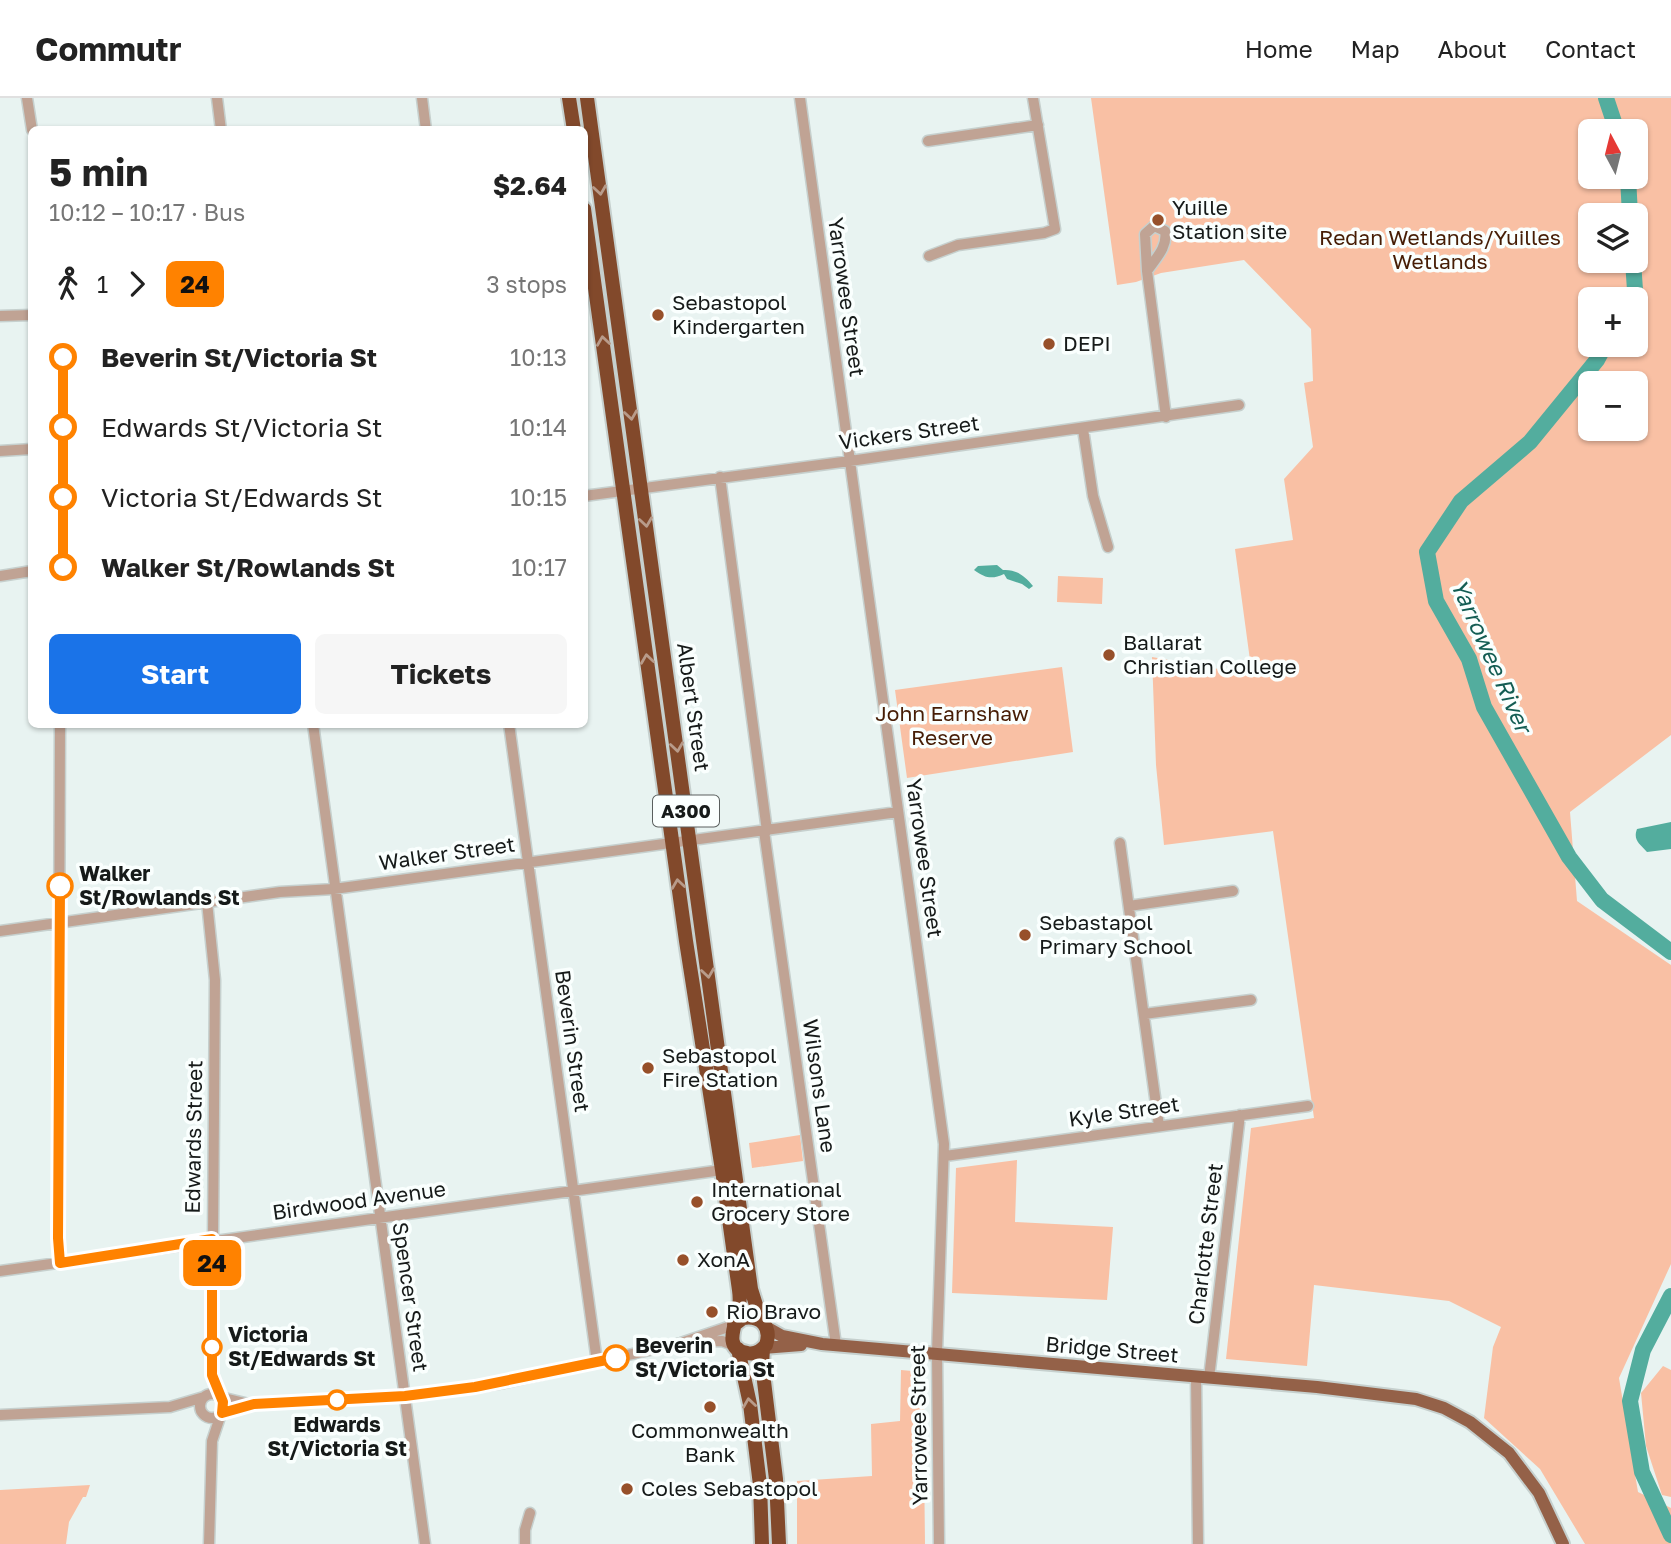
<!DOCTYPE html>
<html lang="en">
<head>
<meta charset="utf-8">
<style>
	body { margin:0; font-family:"Golos Text",sans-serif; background:#f6f6f6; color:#222; height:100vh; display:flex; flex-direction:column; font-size:26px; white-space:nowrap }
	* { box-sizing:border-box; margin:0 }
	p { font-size:23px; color:#767676 }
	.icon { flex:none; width:38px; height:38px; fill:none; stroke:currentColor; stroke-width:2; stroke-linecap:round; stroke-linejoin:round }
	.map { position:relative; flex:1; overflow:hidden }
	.side { position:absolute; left:28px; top:28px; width:560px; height:602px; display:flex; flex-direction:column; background:#fff; border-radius:10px; box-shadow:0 2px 5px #0004 }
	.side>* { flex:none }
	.badge { padding:0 14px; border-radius:10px; font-size:24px; line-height:46px }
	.needle { width:46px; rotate:353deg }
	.fabs { position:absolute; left:1578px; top:21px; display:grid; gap:14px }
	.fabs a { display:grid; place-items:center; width:70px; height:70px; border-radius:10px; background:#fff; box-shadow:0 2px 5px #0004; font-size:35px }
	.map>.badge { position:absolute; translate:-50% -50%; box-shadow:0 0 0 4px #fff }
	.legs { display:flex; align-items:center; gap:10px; height:77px; padding:0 21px; font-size:23px }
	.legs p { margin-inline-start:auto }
	.summary { display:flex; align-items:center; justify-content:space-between; height:119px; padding:0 21px }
	h1 { font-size:38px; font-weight:700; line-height:52px }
	.cta { display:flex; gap:14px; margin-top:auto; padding:14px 21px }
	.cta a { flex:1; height:80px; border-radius:10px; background:#1a73e8; color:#fff; font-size:28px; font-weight:700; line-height:80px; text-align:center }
	.cta a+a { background:#f6f6f6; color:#222 }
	ul { padding:0 21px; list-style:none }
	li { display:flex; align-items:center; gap:24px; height:70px; font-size:26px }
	li i { display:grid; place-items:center; width:10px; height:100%; margin:0 9px; background:currentColor }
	li i::after { content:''; width:18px; height:18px; margin:-9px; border:5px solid; border-radius:50%; background:#fff }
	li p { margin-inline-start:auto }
	li:first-child i { background:linear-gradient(#0000 50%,currentColor 0) }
	li:last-child i { background:linear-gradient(currentColor 50%,#0000 0) }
	header { display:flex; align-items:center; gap:42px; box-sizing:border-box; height:98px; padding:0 35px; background:#fff; border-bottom:2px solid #e0e0e0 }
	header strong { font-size:33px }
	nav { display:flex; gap:38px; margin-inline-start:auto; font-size:24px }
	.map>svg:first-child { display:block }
</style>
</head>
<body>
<header>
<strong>Commutr</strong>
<nav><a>Home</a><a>Map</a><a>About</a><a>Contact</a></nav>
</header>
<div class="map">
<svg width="1671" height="1446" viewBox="0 0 1671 1446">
	<rect width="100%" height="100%" fill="#e8f3f1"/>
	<!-- green -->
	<path fill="#f9c0a4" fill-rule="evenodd" d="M1091,0H1671V637L1570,714L1577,803L1671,867V1166L1619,1280L1638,1394L1671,1410V1446H1585L1540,1371L1484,1320L1493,1249L1501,1229L1449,1203L1314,1187L1307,1268L1226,1261L1251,1030L1314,1020L1273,733L1164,747L1156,667L1152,559L1252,577L1235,451L1293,442L1284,381L1313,349L1304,285L1313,283L1311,231L1244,162L1161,175L1136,184L1117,187ZM1591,33H1636V79H1591ZM1591,117H1636V163H1591ZM1591,201H1636V247H1591ZM1591,285H1636V331H1591Z
		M1058,478L1103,480L1102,506L1057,504Z
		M1062,569L1073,654L907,680L895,592Z
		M800,1037L803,1063L752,1070L749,1045Z
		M1017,1062L1015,1124L1113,1129L1107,1202L952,1195L956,1070Z
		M1663,1268L1671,1272V1399L1662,1397L1646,1348L1641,1295Z
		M901,1272L923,1274L925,1446H797V1383L872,1378L871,1326L900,1323Z
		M90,1387L86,1399H83L69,1424L66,1446H0V1392Z"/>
	<!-- water -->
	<path fill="#53ad9e" d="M997,467L1003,472C1016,471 1025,478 1033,488L1029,491L1022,486L1007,481L1004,476C993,481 986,481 974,472L978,468Z
		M1671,724V751L1647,754C1639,745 1633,742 1637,731Z"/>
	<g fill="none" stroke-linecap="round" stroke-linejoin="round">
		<!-- river -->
		<path stroke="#53ad9e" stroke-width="16" d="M1606,0L1617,33
			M1628,79L1630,117
			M1630,201L1635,192L1633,163
			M1605,247L1597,262L1530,344L1461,403L1427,454L1436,503L1469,561L1484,609L1569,759L1602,802L1671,854
			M1671,1198L1643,1252L1630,1303L1642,1374L1671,1437"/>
		<defs>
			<path id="minor" d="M27,0L32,32
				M217,0L221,32
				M422,0L426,32
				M800,0L944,1046L937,1255L939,1446
				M928,43L1038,27
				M929,158L958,147L1044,135L1055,131L1033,0
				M1147,173C1156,160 1168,149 1165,133L1154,128L1145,136L1147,173L1166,319
				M0,218L32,217
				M1083,331L1093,398L1108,449
				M0,353L32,351
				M720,379L767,733
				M584,398L850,363L1239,307
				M0,478L32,473
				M60,626L58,1140L60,1165
				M313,626L425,1446
				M509,626L597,1264
				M764,733L836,1247
				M1120,745L1159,1028
				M207,804L215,882L212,1274L220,1299
				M1129,808L1233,793
				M0,833L280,794L334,791L898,714
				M1144,916L1251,902
				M945,1058L1308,1008
				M0,1173L722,1072
				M698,1244L722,1243L735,1248
				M1196,1279L1198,1446
				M1209,1280L1240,1017
				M200 1308a12 12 0 1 1 24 0a12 12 0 1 1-24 0Z
				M220,1299L249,1306L271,1305C350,1302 427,1297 504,1285L681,1245L734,1227
				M0,1317L170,1309L204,1299
				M209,1446L212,1343L221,1316
				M525,1446V1432L530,1415"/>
			<path id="major" d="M766,1229L782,1238L822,1246L1317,1289L1416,1301L1444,1310L1470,1324L1509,1355L1539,1395L1563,1446
				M763,1250L801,1247"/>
			<path id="highway" d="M569,0L574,32
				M587,0L751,1191L761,1223
				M584,111L686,843L722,1072L739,1192C740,1199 740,1207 738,1214C735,1228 723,1251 747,1255C755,1257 761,1253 766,1247C772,1229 761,1217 743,1220L734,1227
				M763,1250L762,1267L776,1381L779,1446
				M738,1251L750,1306L760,1387L762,1446"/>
		</defs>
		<!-- minor casing -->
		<use href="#minor" stroke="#c6d0ce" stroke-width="13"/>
		<!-- major casing -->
		<use href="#major" stroke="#c6d0ce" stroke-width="16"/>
		<!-- highway casing -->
		<use href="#highway" stroke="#c6d0ce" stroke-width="18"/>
		<!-- minor -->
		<use href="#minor" stroke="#c0a394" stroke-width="10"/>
		<!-- major -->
		<use href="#major" stroke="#946148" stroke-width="12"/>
		<!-- highway -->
		<use href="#highway" stroke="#82492b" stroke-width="14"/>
	</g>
	<!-- one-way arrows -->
	<defs><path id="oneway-chevron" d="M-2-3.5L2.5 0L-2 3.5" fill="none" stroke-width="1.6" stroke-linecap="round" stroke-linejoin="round" transform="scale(1.75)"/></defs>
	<g stroke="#b89b8a">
		<use href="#oneway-chevron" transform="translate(600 92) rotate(82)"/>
		<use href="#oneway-chevron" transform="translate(603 243) rotate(-98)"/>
		<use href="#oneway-chevron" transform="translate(631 317) rotate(82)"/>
		<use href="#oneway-chevron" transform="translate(646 424) rotate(82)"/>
		<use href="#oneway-chevron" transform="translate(647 561) rotate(-98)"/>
		<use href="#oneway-chevron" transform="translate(677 649) rotate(82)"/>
		<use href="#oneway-chevron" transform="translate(678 786) rotate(-98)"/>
		<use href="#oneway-chevron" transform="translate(708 875) rotate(82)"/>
		<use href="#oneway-chevron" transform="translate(749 1305) rotate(-98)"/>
	</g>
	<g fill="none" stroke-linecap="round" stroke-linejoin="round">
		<defs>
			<path id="line-1" d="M60,788L58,1140L60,1165L212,1141V1277L223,1304L222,1315L254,1306L405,1298L475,1289L616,1260"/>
		</defs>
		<!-- line-1 casing -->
		<use href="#line-1" stroke="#fff" stroke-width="16"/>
		<!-- line-1 -->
		<use href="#line-1" stroke="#ff8200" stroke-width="10"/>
	</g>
	<!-- markers -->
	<g fill="#97502a" stroke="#fafffe" stroke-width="2.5">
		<circle cx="1158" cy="122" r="7"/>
		<circle cx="658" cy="217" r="7"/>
		<circle cx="1049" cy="246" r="7"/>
		<circle cx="1109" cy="557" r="7"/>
		<circle cx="1025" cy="837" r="7"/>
		<circle cx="648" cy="970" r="7"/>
		<circle cx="697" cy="1104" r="7"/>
		<circle cx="683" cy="1162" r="7"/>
		<circle cx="712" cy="1214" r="7"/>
		<circle cx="710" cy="1309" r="7"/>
		<circle cx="627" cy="1391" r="7"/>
	</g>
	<g fill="#fff" stroke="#ff8200" stroke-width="3.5">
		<circle cx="60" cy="788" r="12"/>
		<circle cx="212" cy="1249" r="9"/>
		<circle cx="616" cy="1260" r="12"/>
		<circle cx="337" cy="1302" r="9"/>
	</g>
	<g text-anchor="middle" stroke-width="7" stroke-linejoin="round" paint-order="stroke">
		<!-- shield labels -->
		<rect fill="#fafffe" stroke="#5a5f5e" stroke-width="2" x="653" y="697.5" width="66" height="31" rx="5"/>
		<g font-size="19" font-weight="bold" fill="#161a19">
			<text x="686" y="720">A300</text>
		</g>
		<!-- poi labels -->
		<g font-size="21" fill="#161a19" stroke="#fafffe" text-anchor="start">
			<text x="1172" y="117">Yuille<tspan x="1172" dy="24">Station site</tspan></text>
			<text x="672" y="212">Sebastopol<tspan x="672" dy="24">Kindergarten</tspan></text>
			<text x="1063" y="253">DEPI</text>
			<text x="1123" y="552">Ballarat<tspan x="1123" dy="24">Christian College</tspan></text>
			<text x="1039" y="832">Sebastapol<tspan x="1039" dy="24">Primary School</tspan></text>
			<text x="662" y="965">Sebastopol<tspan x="662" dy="24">Fire Station</tspan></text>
			<text x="711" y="1099">International<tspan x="711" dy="24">Grocery Store</tspan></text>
			<text x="697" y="1169">XonA</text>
			<text x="726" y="1221">Rio Bravo</text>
			<text x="710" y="1340" text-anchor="middle">Commonwealth<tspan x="710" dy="24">Bank</tspan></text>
			<text x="641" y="1398">Coles Sebastopol</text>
		</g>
		<!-- park labels -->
		<g font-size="21" fill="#461d05" stroke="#fafffe">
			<text x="1440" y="147">Redan Wetlands/Yuilles<tspan x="1440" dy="24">Wetlands</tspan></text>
			<text x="952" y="623">John Earnshaw<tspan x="952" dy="24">Reserve</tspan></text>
		</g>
		<!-- street labels -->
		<g font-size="21" fill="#161a19" stroke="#fafffe">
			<text transform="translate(846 199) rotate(82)" y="7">Yarrowee Street</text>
			<text transform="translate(909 335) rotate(-8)" y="7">Vickers Street</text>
			<text transform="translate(693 609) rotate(82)" y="7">Albert Street</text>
			<text transform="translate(447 756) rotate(-8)" y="7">Walker Street</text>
			<text transform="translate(924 760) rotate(82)" y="7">Yarrowee Street</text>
			<text transform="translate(572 943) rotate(82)" y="7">Beverin Street</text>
			<text transform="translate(819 988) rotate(82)" y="7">Wilsons Lane</text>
			<text transform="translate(1124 1014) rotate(-8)" y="7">Kyle Street</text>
			<text transform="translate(194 1039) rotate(-89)" y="7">Edwards Street</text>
			<text transform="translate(359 1103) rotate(-8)" y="7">Birdwood Avenue</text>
			<text transform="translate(1206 1146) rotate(-83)" y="7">Charlotte Street</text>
			<text transform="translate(410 1199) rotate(82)" y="7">Spencer Street</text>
			<text transform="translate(1112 1252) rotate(5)" y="7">Bridge Street</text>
			<text transform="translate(919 1327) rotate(-91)" y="7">Yarrowee Street</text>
		</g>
		<!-- stop labels -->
		<g font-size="21" font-weight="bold" fill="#161a19" stroke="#fafffe" text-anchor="start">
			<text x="79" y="783">Walker<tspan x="79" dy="24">St/Rowlands St</tspan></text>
			<text x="228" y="1244">Victoria<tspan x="228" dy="24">St/Edwards St</tspan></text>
			<text x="635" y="1255">Beverin<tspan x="635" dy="24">St/Victoria St</tspan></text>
			<text x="337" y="1334" text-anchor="middle">Edwards<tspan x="337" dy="24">St/Victoria St</tspan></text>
		</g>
		<!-- water labels -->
		<g font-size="23" font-style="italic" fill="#135d53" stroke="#fafffe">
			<text transform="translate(1491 558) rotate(66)" y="8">Yarrowee River</text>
		</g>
	</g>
</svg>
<div class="fabs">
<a><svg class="needle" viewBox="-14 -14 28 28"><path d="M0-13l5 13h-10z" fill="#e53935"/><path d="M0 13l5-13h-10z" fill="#767676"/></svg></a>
<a><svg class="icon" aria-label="layers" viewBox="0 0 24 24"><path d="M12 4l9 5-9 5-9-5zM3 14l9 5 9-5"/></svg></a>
<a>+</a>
<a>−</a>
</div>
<b class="badge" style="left:212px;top:1165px;background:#ff8200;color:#111">24</b>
<section class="side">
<div class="summary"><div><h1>5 min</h1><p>10:12 – 10:17 · Bus</p></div><b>$2.64</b></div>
<div class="legs"><svg class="icon" aria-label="walk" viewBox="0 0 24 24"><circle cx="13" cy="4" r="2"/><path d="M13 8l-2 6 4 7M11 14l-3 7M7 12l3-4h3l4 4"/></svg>1<svg class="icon" aria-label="forward" viewBox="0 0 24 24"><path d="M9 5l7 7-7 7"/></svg><b class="badge" style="background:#ff8200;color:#111">24</b><p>3 stops</p></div>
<ul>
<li><i style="color:#ff8200"></i><b>Beverin St/Victoria St</b><p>10:13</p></li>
<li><i style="color:#ff8200"></i><span>Edwards St/Victoria St</span><p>10:14</p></li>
<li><i style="color:#ff8200"></i><span>Victoria St/Edwards St</span><p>10:15</p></li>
<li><i style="color:#ff8200"></i><b>Walker St/Rowlands St</b><p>10:17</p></li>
</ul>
<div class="cta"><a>Start</a><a>Tickets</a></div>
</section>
</div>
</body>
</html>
